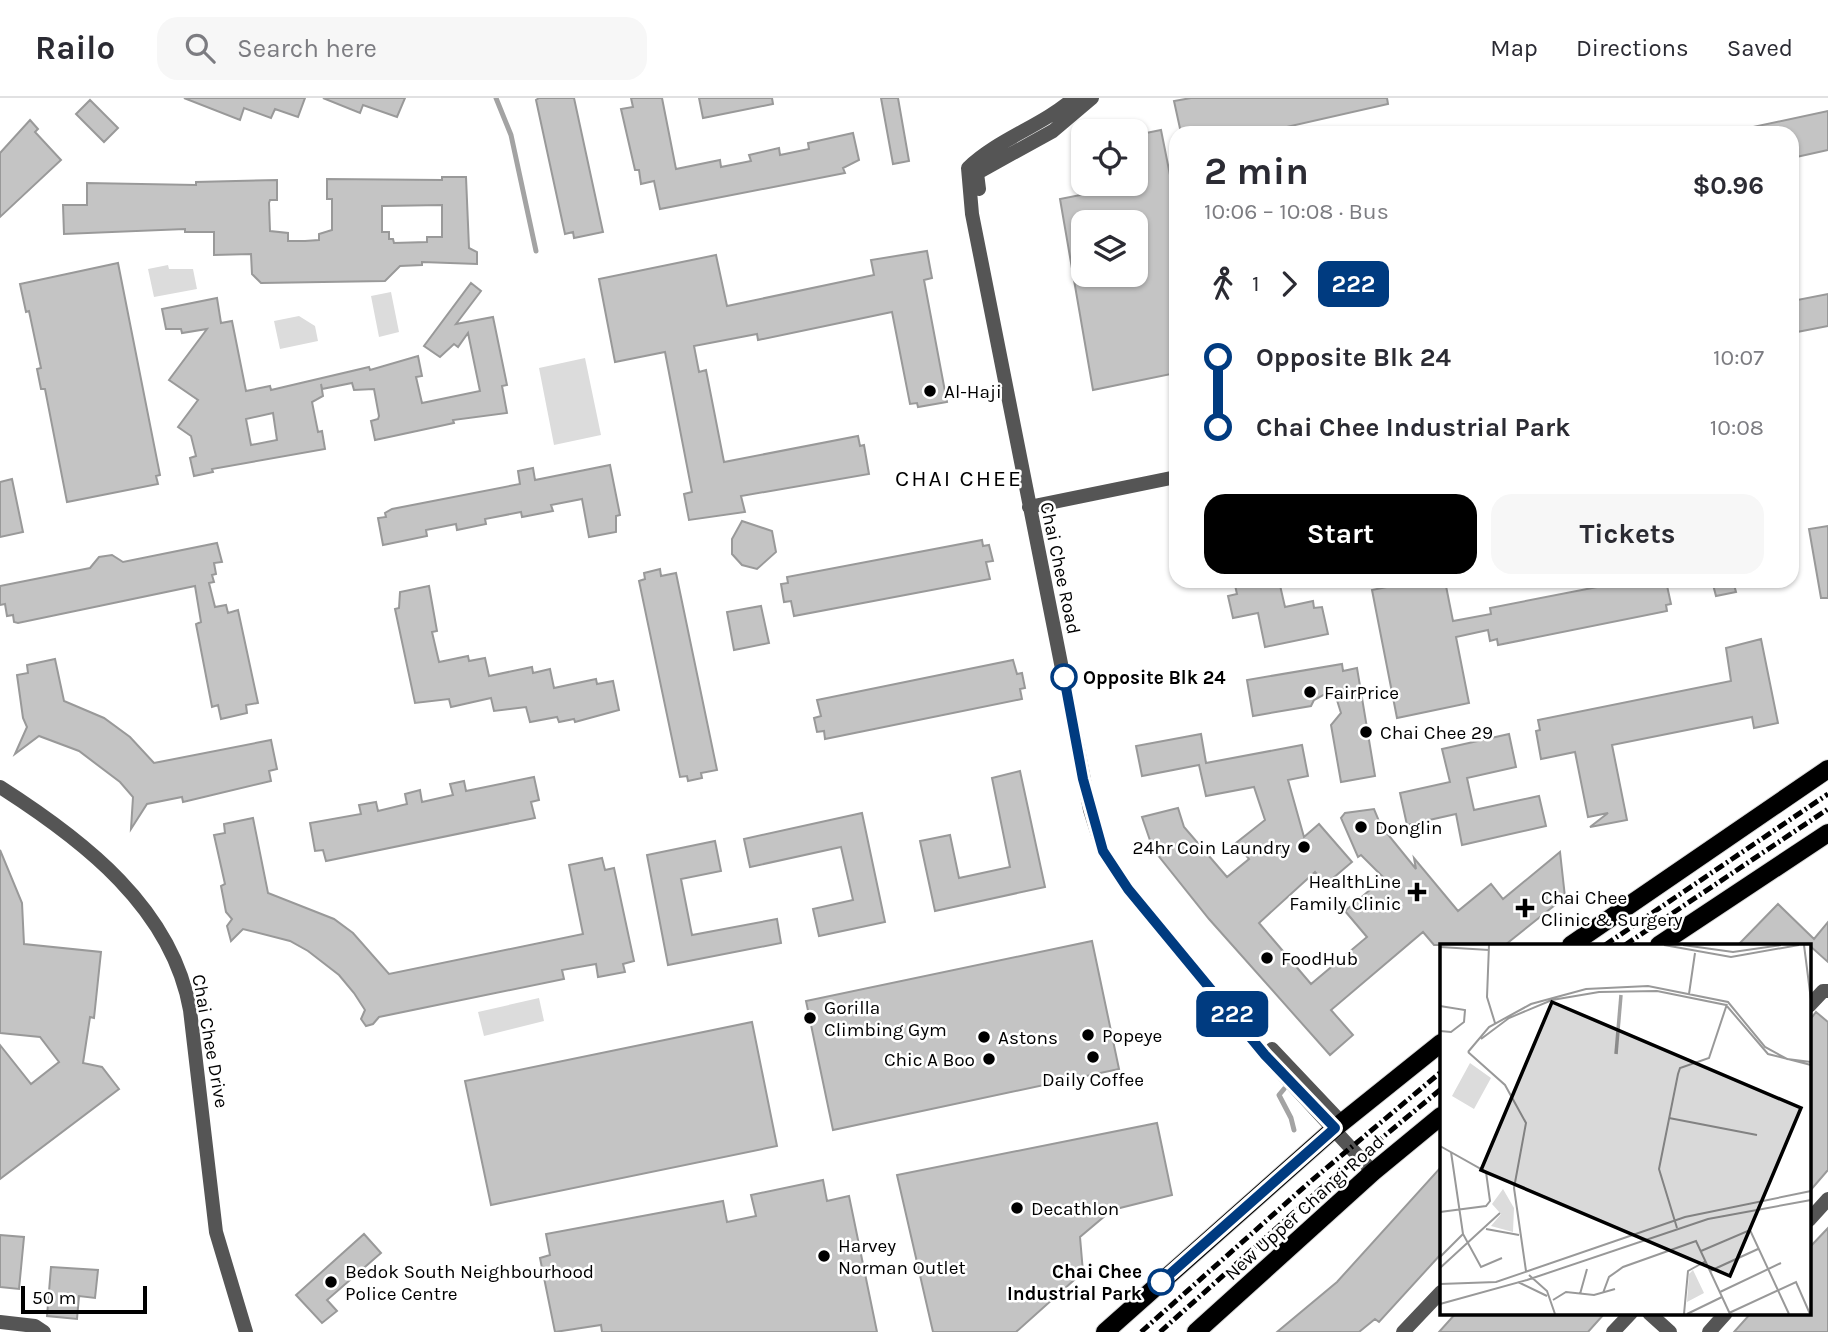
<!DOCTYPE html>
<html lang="en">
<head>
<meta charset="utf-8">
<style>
	body { margin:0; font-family:Karla,sans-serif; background:#f7f7f7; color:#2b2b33; height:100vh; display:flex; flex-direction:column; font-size:26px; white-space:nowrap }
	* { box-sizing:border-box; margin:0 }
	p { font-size:23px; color:#7c7c81 }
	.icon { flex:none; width:38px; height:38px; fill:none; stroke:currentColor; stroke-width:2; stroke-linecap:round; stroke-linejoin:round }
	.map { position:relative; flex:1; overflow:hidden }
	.side { position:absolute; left:1169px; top:28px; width:630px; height:462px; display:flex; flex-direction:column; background:#fff; border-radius:21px; box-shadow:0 2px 5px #0004 }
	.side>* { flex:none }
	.badge { padding:0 14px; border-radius:10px; font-size:24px; line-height:46px }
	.fabs { position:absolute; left:1071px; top:21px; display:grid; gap:14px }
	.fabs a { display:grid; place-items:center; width:77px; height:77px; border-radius:14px; background:#fff; box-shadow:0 2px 5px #0004; font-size:35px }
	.scale { position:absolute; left:21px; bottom:18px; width:126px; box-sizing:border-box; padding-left:7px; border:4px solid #000; border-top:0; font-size:19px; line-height:24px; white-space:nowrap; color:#000; -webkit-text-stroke:5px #fff; paint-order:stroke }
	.map>.badge { position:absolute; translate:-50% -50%; box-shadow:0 0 0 4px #fff }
	.legs { display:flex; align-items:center; gap:10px; height:77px; padding:0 35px; font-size:23px }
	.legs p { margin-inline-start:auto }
	.head { display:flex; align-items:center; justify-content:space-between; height:119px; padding:0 35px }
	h1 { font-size:38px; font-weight:700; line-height:52px }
	.primary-button { display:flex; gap:14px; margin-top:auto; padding:14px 35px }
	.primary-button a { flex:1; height:80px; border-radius:21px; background:#000; color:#fff; font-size:28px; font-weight:700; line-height:80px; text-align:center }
	.primary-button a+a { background:#f7f7f7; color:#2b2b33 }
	ul { padding:0 35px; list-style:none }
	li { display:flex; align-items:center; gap:24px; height:70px; font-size:26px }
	li i { display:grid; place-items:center; width:10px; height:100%; margin:0 9px; background:currentColor }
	li i::after { content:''; width:18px; height:18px; margin:-9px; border:5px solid; border-radius:50%; background:#fff }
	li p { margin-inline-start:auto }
	li:first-child i { background:linear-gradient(#0000 50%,currentColor 0) }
	li:last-child i { background:linear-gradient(currentColor 50%,#0000 0) }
	header { display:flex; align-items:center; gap:42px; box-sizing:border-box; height:98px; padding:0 35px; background:#fff; border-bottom:2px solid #e1e1e2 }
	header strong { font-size:33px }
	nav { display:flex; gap:38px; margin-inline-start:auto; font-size:24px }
	.search { width:490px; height:63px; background:#f7f7f7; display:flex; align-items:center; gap:18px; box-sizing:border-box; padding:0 24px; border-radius:21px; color:#7c7c81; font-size:26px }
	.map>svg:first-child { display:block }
</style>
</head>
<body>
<header>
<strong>Railo</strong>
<div class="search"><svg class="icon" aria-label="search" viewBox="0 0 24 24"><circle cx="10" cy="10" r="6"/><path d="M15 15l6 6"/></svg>Search here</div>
<nav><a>Map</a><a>Directions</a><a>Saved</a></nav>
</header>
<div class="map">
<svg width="1828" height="1234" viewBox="0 0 1828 1234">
	<rect width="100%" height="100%" fill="#fff"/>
	<!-- green -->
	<path fill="#dcdcdc" d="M168,167L169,171H193L197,191L154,199L148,171Z
		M391,194L399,234L379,239L371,198Z
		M299,218L315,228L318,243L280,251L274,223Z
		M585,260L601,337L554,347L539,270Z
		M539,900L544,923L484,938L478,914Z"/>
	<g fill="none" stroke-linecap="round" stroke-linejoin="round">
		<!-- stream -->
		<path stroke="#a3a3a3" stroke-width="5" d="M496,0L511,37L536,153
			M1284,991L1279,997L1291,1020L1294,1032"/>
	</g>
	<!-- building -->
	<path fill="#c4c4c4" stroke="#999" stroke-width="2" fill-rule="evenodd" d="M184,0H305L298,19L275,11L271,20L244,10L240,22Z
		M323,0H405L397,19L363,7L360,15Z
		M539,0H574L603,134L574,140L573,134L565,136L536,2Z
		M631,0H662L676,71L720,62L721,69L751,63L749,57L779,50L780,57L809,51L808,45L853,35L859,62L843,70L845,75L660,111L654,83L641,86L639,72H635L621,11L633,9Z
		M699,0H772L773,6L703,20Z
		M881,0H898L909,63L893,66Z
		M1191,0H1387L1388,6L1260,35H1181L1174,3Z
		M90,2L118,30L104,44L76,16Z
		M1828,13V52L1792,60V35H1754L1753,29Z
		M30,22L38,31L35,34L61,62L0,119V55Z
		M1161,32L1170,77L1176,76V275L1093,292L1060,101L1136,86V37ZM1083,124H1136V177H1083Z
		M442,79H466L469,150L477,154V166L422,164V167L400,168L385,183L261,185L252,176L251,156L214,157V134H185V131L64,136L63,107H87V85L196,87V84L277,82V102H270L269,105L270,133L288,135V143H305L319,142V136L332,132V101H327V81L442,82ZM442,107V139H427V144L394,145L393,141H389V134H382V108Z
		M927,153L932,180L924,182L947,304L918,309L917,305L910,306L892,214L758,242L757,236L694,248L699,274L706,272L724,364L858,338L860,348L864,347L869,376L741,398L745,414L689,422L684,396L692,394L665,254L615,264L599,181L716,157L727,208L874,177L871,162Z
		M118,165L160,377L156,378L158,386L67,404L45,291H41L37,271L41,270L29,213L26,214L20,186Z
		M471,185L481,193L456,226L493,219L507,287L502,288L507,315L453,322L454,325L375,342L371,323L378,321L379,318L374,291L354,292L352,285L322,291L321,286L323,298L312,304L318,334L322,333L325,351L212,371L213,374L194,378L190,360L196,358L191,338L178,329L198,302L169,282L207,231L182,235L181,231H166L162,211L217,200L221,225L232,223L246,293L270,288L271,292L369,269L370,272L418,258L422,278L416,279L422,305L480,293L468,235L458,249L454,246L440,259L424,248ZM273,315L277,342L251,347L246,321Z
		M1828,196V228L1792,235V203Z
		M610,367L620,417L616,418V434L589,439L582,401L551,407L553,413L522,419L521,414L485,421L486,426L457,432L456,426L426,432L427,438L383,447L378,420L386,419L385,415L392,411L520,386L518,373L533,370L535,382Z
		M12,381L23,434L0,439V384Z
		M742,423L772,433L776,454L757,471L742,467L732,456V441Z
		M1828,428V500H1821L1809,431Z
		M982,442L983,448L989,447L993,463L986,464L990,481L794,518L791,503L784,504L781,486L788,485L787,479Z
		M217,445L222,464L214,465L216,476L212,477L214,484L209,485L215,509L226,507L228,515L238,512L258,605L246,607L247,615L221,621L218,607L212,609L196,526L201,524L195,488L18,525L14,524L13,517L7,518L5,506L0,507V488L90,470L99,459L112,457L123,464Z
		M660,471L661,478L676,475L717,672L701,675L702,680L688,683L687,678L680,679L639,483L645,481L644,475Z
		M1234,483H1279L1285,509L1313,503L1314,510L1322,509L1328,536L1265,549L1258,515L1233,520L1228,498L1237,496Z
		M1416,483H1445L1453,523L1491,516L1490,510L1628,483H1666L1671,506L1666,507L1667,513L1498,547L1497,541L1490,543L1488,532L1456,539L1469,605L1397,620L1372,492Z
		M1712,483H1733L1736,494L1716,498Z
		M429,488L437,533L432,534L439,564L468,558L469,563L485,560L489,578L532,569L533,575L550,571L554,590L596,581L597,586L613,583L619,612L575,624L574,621L559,624L557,619L530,624L526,609L494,613L491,600L451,609L449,601L415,605L395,511L399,510L400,494Z
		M761,508L769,545L734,552L727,514Z
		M1761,541L1778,625L1754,630L1752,619L1612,647L1627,722L1590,729L1608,715L1588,719L1575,654L1541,661L1536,633L1540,632L1538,622L1731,583L1726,550Z
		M55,561L64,603L104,620L130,639L154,665L271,642L277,671L269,673L271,683L183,704L182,699L147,706L131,731L133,699L120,684L79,653L39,638L15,656L27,629L23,620L17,577L28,575L27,567Z
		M1013,562L1017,576L1022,575L1025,590L1020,591L1022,601L825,641L824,633L817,634L814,620L821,618L817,602Z
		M1342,566L1343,573L1357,570L1375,678L1341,684L1331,627L1341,615L1336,599L1325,596L1314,602L1311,608L1253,618L1247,582Z
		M1201,636L1206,665L1302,647L1308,678L1288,682L1304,739L1319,726L1352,764L1326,786L1315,774L1259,825L1311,886L1367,839L1345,813L1384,780L1361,757L1358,759L1341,720L1345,715L1374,711L1381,728L1416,771L1414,760L1458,813L1491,786L1503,801L1560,754L1565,799L1505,847H1434L1423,834L1331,912L1353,937L1330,957L1209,821L1153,751L1142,719L1178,710L1184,729L1227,779L1249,761L1236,745L1265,722L1254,689L1206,698L1199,667L1142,678L1136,648Z
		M1509,636L1516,669L1467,680L1474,712L1539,698L1546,728L1462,747L1456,716L1407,727L1400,695L1450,684L1442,651Z
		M1020,673L1045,789L935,813L920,743L950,737L959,780L1010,769L992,680Z
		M534,679L539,702L531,704L535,720L326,763L323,752L315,753L310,725L361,716L359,707L376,704L378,713L407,706L405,696L420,692L422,704L453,697L450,686L464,683L466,693Z
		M862,715L885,824L819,838L813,811L853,802L841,749L750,769L744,741Z
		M253,720L268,795L334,821L353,835L389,876L583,836L569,767L602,760L605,772L614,770L634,863L623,866L625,874L598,879L596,866L562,872L564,881L379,919L373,926L366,928L361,921L365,912L354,895L339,877L308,853L290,843L243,831L231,843L227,828L232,821L226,814L221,788L225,786L214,737L225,735L224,726Z
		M715,743L721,773L681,781L692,837L777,821L781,845L668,867L647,757Z
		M0,752L22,805L24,846L101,854L94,920L90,919L83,965L102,969L119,991L0,1081V947L31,986L59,964L40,939L0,935Z
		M1778,806L1814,841L1828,824V864L1809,847H1738Z
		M1092,843L1119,971L833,1032L806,903Z
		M1816,914L1828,924V1072L1809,1094V923Z
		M752,924L777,1048L491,1107L465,983Z
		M1157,1025L1172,1097L1112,1112L1080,1139L1083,1174L1016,1234H933L897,1077Z
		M1441,1069V1156L1379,1224L1375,1221L1359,1234H1277L1337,1184Z
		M823,1082L827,1103L849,1098L877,1234H602L601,1227L555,1234L540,1160L550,1157L546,1136L723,1103L727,1124L756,1118L751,1097Z
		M1828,1130V1234H1734L1751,1215H1809V1150Z
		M364,1136L381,1155L327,1202L337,1213L322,1225L296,1197Z
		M0,1137L24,1139L19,1191L0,1189Z
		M51,1169L98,1172L95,1200L79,1198L77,1221L47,1218Z
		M1456,1215H1605L1588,1234H1439Z"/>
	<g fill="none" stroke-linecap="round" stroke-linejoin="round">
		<defs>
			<path id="primary" d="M1571,847L1828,671
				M1659,847L1828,735
				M1105,1234L1335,1030L1441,945
				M1196,1234L1373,1074L1441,1018"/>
		</defs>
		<!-- primary casing -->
		<use href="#primary" stroke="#dbdbdb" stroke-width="20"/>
		<!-- minor -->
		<path stroke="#555" stroke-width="14" d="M1074,0C1042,28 998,41 968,70L972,116L1090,712L1103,753L1128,791L1265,957L1373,1074
			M979,91L977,75L1053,33L1092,0
			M1029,409L1176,379
			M1809,908L1823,893H1828
			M1272,951L1342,1025
			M1809,1122L1828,1101
			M1649,1215L1670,1234
			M0,1224L35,1228L44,1234
			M1403,1234L1441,1194
			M1613,1234L1631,1215
			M1709,1234L1726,1215"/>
		<!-- tertiary -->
		<path stroke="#555" stroke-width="14" d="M0,689C83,742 172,810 190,912L216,1134L246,1234"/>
		<!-- primary -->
		<use href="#primary" stroke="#000" stroke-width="18"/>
		<!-- rail -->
		<path stroke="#000" stroke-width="5" stroke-dasharray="10 3.5 2 3.5" stroke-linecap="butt" d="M1605,847L1828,696
			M1625,847L1828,711
			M1141,1234L1311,1083L1441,974
			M1160,1234L1319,1092L1441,991"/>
	</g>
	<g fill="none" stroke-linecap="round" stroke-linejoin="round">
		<defs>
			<path id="line-1" d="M1064,579L1083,681L1103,753L1128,791L1265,957L1335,1030L1161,1184"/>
		</defs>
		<!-- line-1 casing -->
		<use href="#line-1" stroke="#fff" stroke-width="16"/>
		<!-- line-1 -->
		<use href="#line-1" stroke="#003b80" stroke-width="10"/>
	</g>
	<!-- markers -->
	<g fill="#000" stroke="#fff" stroke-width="2.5">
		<circle cx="930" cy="293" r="7"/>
		<circle cx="1310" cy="594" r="7"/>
		<circle cx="1366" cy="634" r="7"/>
		<circle cx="1361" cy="729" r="7"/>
		<circle cx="1304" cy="749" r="7"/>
		<path d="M1413.5 783.5h7v7h7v7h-7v7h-7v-7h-7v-7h7z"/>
		<path d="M1521.5 799.5h7v7h7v7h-7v7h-7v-7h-7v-7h7z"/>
		<circle cx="1267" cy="860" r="7"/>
		<circle cx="810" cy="920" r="7"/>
		<circle cx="1088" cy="937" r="7"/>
		<circle cx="984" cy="939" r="7"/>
		<circle cx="1093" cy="959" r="7"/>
		<circle cx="989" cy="961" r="7"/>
		<circle cx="1017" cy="1110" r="7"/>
		<circle cx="824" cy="1158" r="7"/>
		<circle cx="331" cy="1184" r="7"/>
	</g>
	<g fill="#fff" stroke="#003b80" stroke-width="3.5">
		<circle cx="1064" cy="579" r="12"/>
		<circle cx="1161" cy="1184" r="12"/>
	</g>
	<g text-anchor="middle" stroke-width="5" stroke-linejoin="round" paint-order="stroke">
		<!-- poi labels -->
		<g font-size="19" fill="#000" stroke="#fff" text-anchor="start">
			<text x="944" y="300">Al-Haji</text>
			<text x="1324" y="601">FairPrice</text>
			<text x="1380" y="641">Chai Chee 29</text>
			<text x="1375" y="736">Donglin</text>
			<text x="1290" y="756" text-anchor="end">24hr Coin Laundry</text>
			<text x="1401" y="790" text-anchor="end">HealthLine<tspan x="1401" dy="22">Family Clinic</tspan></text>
			<text x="1541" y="806">Chai Chee<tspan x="1541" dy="22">Clinic &amp; Surgery</tspan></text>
			<text x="1281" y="867">FoodHub</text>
			<text x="824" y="916">Gorilla<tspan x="824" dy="22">Climbing Gym</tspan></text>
			<text x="1102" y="944">Popeye</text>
			<text x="998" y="946">Astons</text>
			<text x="975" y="968" text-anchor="end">Chic A Boo</text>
			<text x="1093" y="988" text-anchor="middle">Daily Coffee</text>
			<text x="1031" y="1117">Decathlon</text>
			<text x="838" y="1154">Harvey<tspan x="838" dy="22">Norman Outlet</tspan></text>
			<text x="345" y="1180">Bedok South Neighbourhood<tspan x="345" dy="22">Police Centre</tspan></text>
		</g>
		<!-- street labels -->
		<g font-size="19" fill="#000" stroke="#fff">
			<text transform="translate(1061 470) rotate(78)" y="7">Chai Chee Road</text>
			<text transform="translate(211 943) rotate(80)" y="7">Chai Chee Drive</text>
			<text transform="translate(1304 1109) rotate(-42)" y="7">New Upper Changi Road</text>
		</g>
		<!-- stop labels -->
		<g font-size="19" font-weight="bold" fill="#000" stroke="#fff" text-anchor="start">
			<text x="1083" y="586">Opposite Blk 24</text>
			<text x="1142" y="1180" text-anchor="end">Chai Chee<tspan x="1142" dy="22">Industrial Park</tspan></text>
		</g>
		<!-- quarter labels -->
		<g font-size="23" letter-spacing="2" fill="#000" stroke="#fff">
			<text x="959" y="388">CHAI CHEE</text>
		</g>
	</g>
	<!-- overview -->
	<g transform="translate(1440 846)">
		<rect width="371" height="371" fill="#fff"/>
		<path d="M30,119L51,134L34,165L12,152ZM63,245L74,264L73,288L51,282L61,270L52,260ZM253,326L264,349L247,358L249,330Z" fill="#dcdcdc"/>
		<path fill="none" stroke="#a3a3a3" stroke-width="3.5" d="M176,110L181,51"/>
		<path fill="none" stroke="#999" stroke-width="2" d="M49,1L47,53L55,79M224,1L291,13L359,1M243,1L293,8L341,1M364,1L371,56M0,3L49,6M249,50L255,9M0,62L25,66L24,78L11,88L0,87M41,95L69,74L112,56L159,48L217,47L286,61L328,110L371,121M28,108L49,83L91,60L146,45L208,42L288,58L325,103L347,115L371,118M28,108L65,141L86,179L74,244L86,327M229,174L317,191M0,202L46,228L50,257L46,262L0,268M11,208L23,290L41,323L62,314M237,284L219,225L238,130L240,124L269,114L287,60M46,285L79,291M261,307L310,286L349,370M0,313L23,290M0,324L60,269M270,327L318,305M89,331L107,347L115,370M78,338L107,352M0,340L56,338L245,273L371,247M280,348L341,319M163,349L169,333L183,323L256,297L290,370M140,350L147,325M113,356L126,348L154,351L175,345M0,360L87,336L268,275L371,256M289,369L356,338L370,370M244,370L248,327L266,317M247,370L282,353"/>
		<path fill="#000" fill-opacity="0.15" stroke="#000" stroke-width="3.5" d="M112,58L361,164L290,332L41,226Z"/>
		<rect width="371" height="371" fill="none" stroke="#000" stroke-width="3.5"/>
	</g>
</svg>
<div class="fabs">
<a><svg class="icon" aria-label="locate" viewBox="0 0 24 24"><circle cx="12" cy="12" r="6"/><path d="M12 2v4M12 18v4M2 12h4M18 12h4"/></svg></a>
<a><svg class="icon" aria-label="layers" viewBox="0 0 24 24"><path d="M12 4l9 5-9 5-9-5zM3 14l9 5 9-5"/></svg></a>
</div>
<div class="scale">50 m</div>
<b class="badge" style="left:1232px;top:916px;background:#003b80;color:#fff">222</b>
<section class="side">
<div class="head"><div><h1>2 min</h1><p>10:06 – 10:08 · Bus</p></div><b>$0.96</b></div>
<div class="legs"><svg class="icon" aria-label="walk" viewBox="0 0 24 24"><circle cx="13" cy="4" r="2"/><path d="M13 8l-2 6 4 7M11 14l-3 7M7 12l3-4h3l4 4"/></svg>1<svg class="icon" aria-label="forward" viewBox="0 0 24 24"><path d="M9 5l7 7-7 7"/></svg><b class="badge" style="background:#003b80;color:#fff">222</b></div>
<ul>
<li><i style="color:#003b80"></i><b>Opposite Blk 24</b><p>10:07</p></li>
<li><i style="color:#003b80"></i><b>Chai Chee Industrial Park</b><p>10:08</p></li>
</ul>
<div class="primary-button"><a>Start</a><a>Tickets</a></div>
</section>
</div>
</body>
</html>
